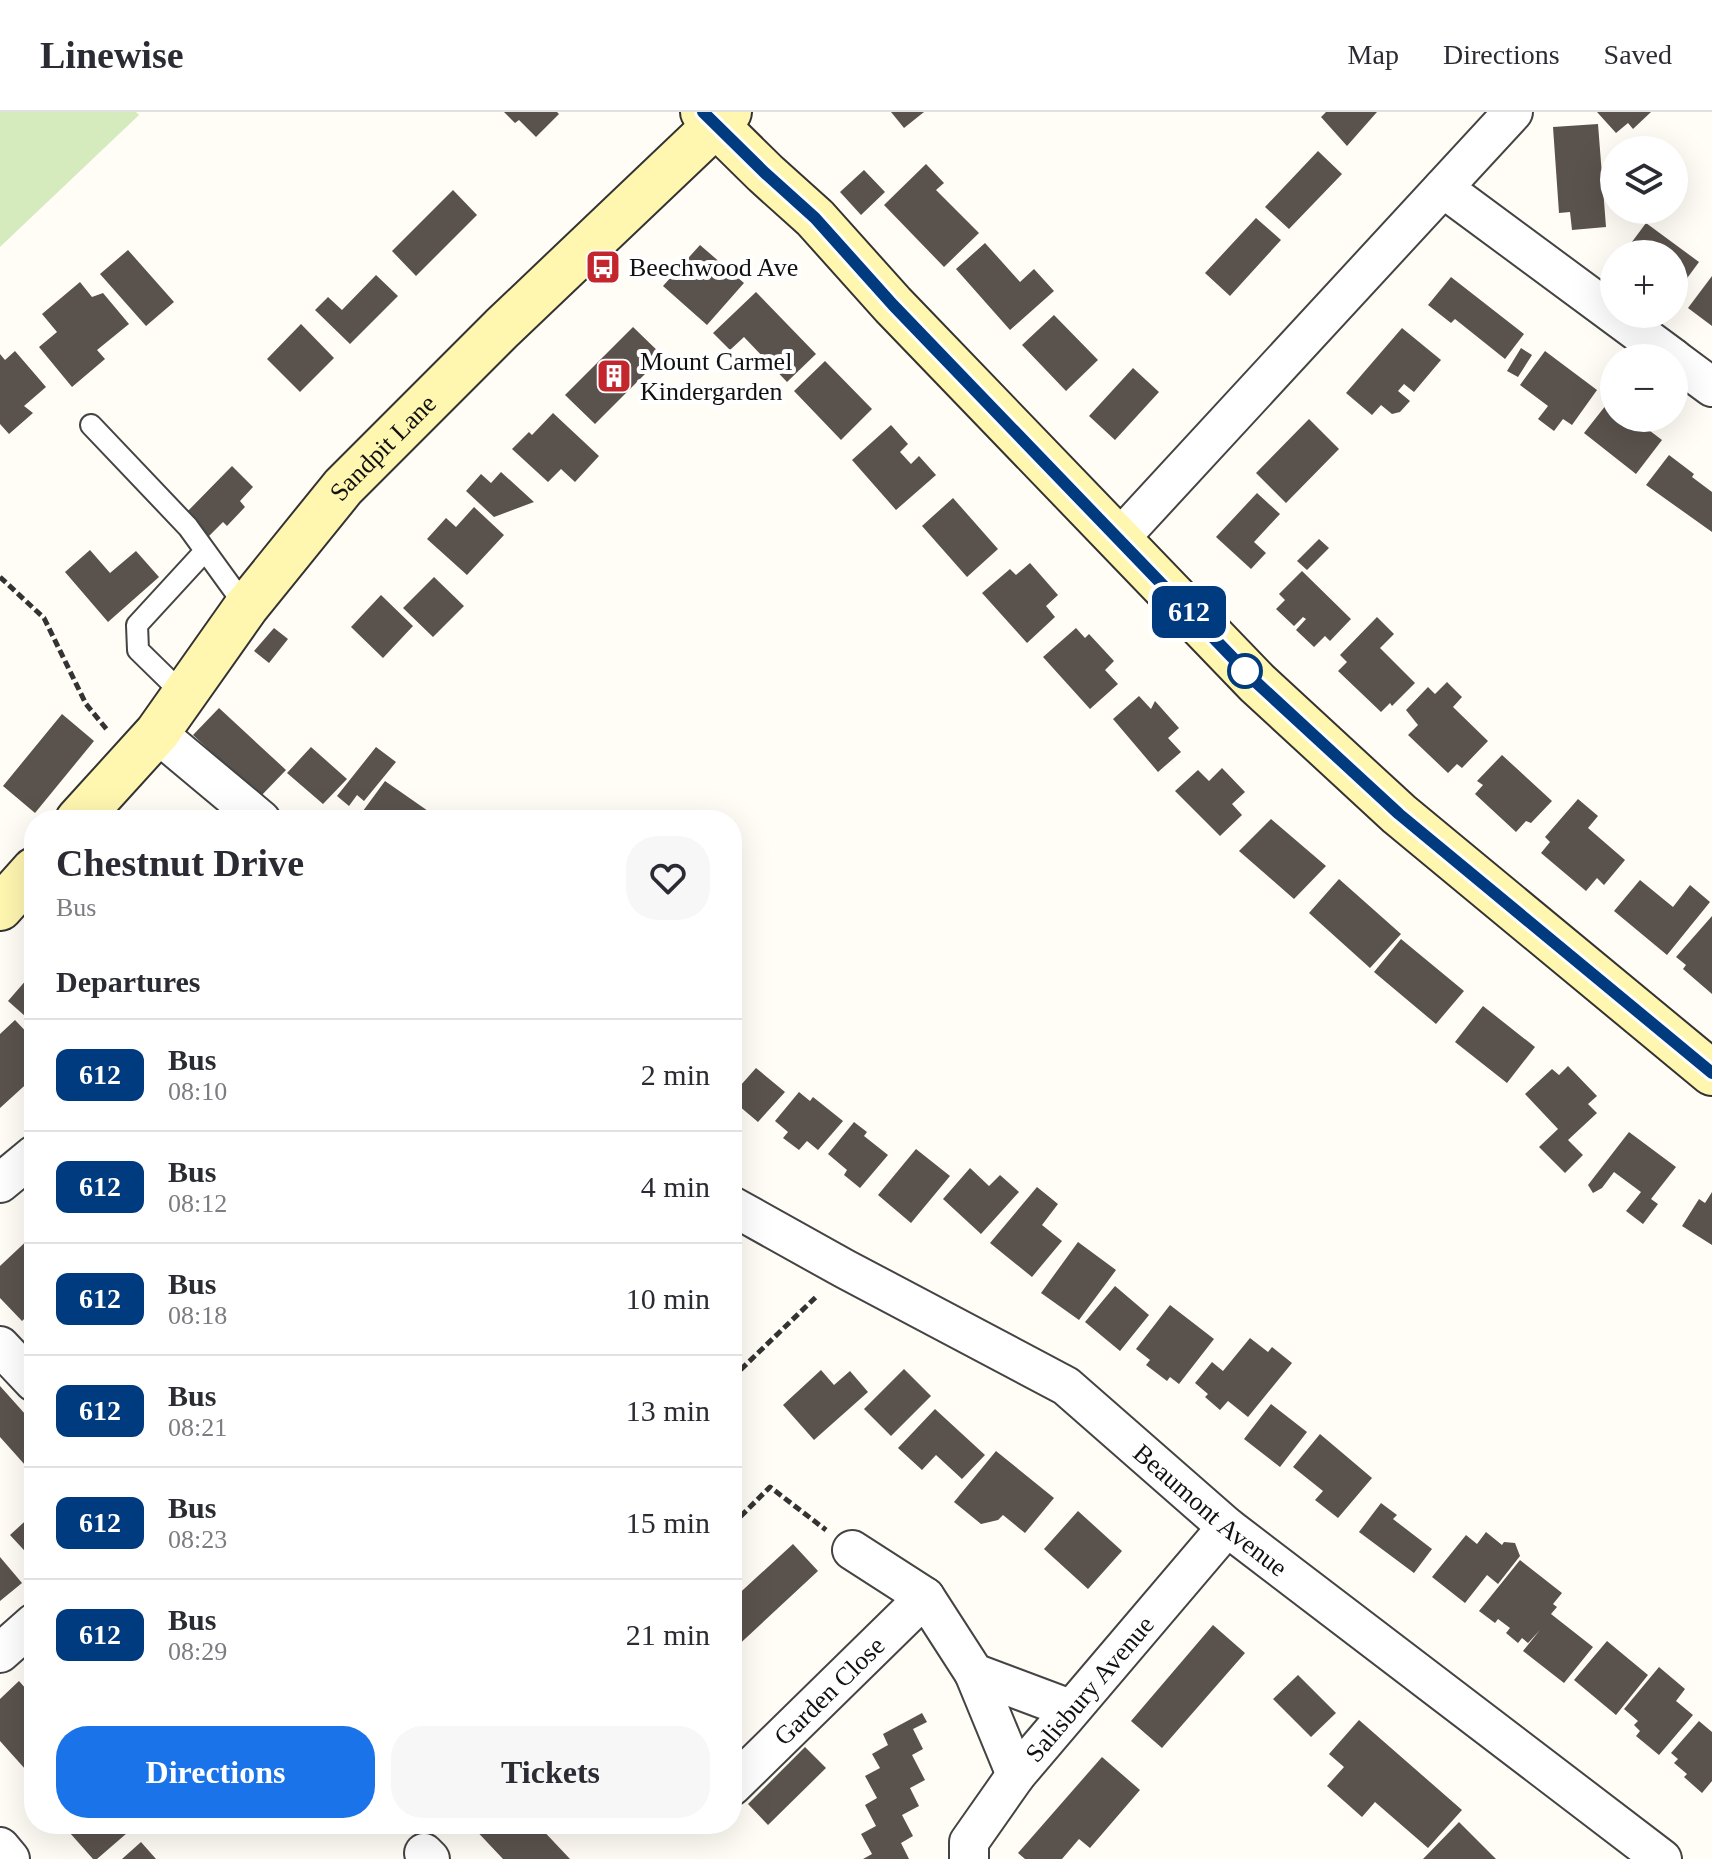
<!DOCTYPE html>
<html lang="en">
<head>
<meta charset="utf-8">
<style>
	body { margin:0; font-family:Georgia,serif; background:#f7f7f7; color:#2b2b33; height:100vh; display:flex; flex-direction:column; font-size:30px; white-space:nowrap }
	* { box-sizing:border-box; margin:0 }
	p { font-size:26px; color:#7c7c81 }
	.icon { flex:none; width:44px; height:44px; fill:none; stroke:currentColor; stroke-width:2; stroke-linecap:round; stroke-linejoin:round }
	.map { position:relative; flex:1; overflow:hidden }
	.side { position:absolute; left:24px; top:698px; width:718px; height:1024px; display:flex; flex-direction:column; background:#fff; border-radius:32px; box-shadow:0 8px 32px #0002 }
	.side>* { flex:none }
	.badge { padding:0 16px; border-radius:12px; font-size:28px; line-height:52px }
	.controls { position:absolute; left:1600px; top:24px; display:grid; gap:16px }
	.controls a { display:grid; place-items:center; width:88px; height:88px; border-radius:50%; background:#fff; box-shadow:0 8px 32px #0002; font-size:40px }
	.map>.badge { position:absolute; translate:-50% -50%; box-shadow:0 0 0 4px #fff }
	h2 { padding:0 32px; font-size:30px; line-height:72px }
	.round { display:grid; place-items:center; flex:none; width:84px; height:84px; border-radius:32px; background:#f7f7f7 }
	.headline { display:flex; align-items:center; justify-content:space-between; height:136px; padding:0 32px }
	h1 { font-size:38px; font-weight:700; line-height:60px }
	.action { display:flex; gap:16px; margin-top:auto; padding:16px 32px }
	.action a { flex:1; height:92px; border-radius:32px; background:#1a73e8; color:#fff; font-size:32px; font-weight:700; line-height:92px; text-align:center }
	.action a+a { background:#f7f7f7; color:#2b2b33 }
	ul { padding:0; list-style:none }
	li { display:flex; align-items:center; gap:24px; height:112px; padding:0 32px; border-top:2px solid #e1e1e2 }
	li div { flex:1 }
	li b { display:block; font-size:30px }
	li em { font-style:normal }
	li .badge { min-width:88px; font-weight:700; text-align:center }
	header { display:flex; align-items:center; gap:48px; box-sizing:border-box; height:112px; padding:0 40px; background:#fff; border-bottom:2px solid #e1e1e2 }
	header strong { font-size:38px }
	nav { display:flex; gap:44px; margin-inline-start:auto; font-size:28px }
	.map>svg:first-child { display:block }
</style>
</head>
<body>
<header>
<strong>Linewise</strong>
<nav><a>Map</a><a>Directions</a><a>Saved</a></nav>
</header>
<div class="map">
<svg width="1712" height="1747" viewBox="0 0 1712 1747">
	<rect width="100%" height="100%" fill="#fffdf5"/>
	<!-- green -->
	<path fill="#d5ebbd" d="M0,0H136L139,3L0,135Z"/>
	<!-- building -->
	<path fill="#5a524d" d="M504,0H557L559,2L536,25L519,8L515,11Z
		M891,0H924L904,16Z
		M1326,0H1377L1347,34L1321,5Z
		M1597,0H1651L1633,17L1628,11L1616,21Z
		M1598,12L1606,115L1572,118L1570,100L1559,101L1553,15Z
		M1318,39L1342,62L1289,117L1265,95Z
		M926,52L944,71L936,78L979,121L944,155L884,93Z
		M864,58L885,80L861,103L840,80Z
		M453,78L477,103L416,164L392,139Z
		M1256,106L1281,128L1230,184L1205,161Z
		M1646,111L1699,150L1674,184V142H1623Z
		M985,131L1020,170L1034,157L1054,179L1010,218L956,157Z
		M700,133L744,171L707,213L663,174Z
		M128,138L174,190L146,214L100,162Z
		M376,163L398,184L350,232L315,198L328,185L342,198Z
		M1712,164V214L1688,196Z
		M1451,165L1524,222L1505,247L1455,207L1451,211L1428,193Z
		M80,170L92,185L103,181L129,212L97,238L105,247L72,275L39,235L57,220L42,202Z
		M756,180L816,242L787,270L744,225L730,238L713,221Z
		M1054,203L1098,248L1066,279L1022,233Z
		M301,212L334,246L300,280L267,247Z
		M633,215L663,244L595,312L565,283Z
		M1402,216L1441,248L1414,280L1404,272L1398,279L1410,289L1400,300L1392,302L1381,293L1372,303L1346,281Z
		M1521,236L1532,243L1518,265L1507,259Z
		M15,239L46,275L24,294L33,301L9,322L0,312V242L5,248Z
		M1545,239L1597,278L1572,313L1563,307L1554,319L1538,307L1548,294L1520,273Z
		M825,249L872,297L841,328L794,279Z
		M1133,256L1159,280L1115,328L1089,304Z
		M1610,288L1614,291V306H1633L1662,328L1636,362L1584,321Z
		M553,301L599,344L575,370L561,357L548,370L512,337L529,320L532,323Z
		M1309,307L1339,337L1286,391L1256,361Z
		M891,313L908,332L900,340L911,352L919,344L936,363L896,398L852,348Z
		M1669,343L1694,362L1692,365L1712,380V420L1646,373Z
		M232,354L253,375L240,389L245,395L227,414L223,410L208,425L185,402Z
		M501,360L534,390L494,405L466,379L481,362L491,371Z
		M1257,381L1280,402L1254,430L1266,441L1251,457L1216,425Z
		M953,386L998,437L967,465L922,414Z
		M474,395L504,423L467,463L427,427L446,406L456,415Z
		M1319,427L1329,436L1307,458L1297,449Z
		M90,438L110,461L136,439L159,465L108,510L65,460Z
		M1030,451L1058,483L1046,494L1055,505L1027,531L982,481L1010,457L1016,463Z
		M1302,459L1351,507L1330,529L1325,524L1314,535L1296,518L1306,507L1303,505L1294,514L1276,497L1285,488L1279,482Z
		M434,465L464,494L433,525L403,496Z
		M381,483L413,514L383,546L351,515Z
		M1377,505L1394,522L1380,536L1415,571L1392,594L1390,591L1381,600L1338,559L1347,550L1340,543Z
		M274,516L288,527L269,551L254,539Z
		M1076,516L1085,526L1089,522L1114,549L1105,558L1118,572L1090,597L1043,545Z
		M1447,570L1462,585L1453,595L1488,629L1462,656L1457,652L1448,661L1408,623L1418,613L1406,598L1428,575L1435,582Z
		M1139,584L1151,597L1155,589L1179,616L1168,626L1181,640L1158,660L1113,607Z
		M219,596L286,658L260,685L193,623Z
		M62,602L94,629L35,701L3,674Z
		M311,635L347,667L323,692L287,661Z
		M376,635L396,650L364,689L357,683L349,694L337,684Z
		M1502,643L1552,689L1531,711L1526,709L1516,720L1475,682L1483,673L1477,669Z
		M1222,656L1245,680L1232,692L1242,703L1220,724L1175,679L1198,658L1209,669Z
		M385,669L441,708H376L363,699Z
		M1578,687L1598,704L1588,716L1625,748L1604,773L1597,766L1586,779L1541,741L1550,730L1545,725Z
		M1271,707L1326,754L1294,787L1239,739Z
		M1339,767L1401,822L1370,856L1309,801Z
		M1640,768L1673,795L1690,773L1710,790L1667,843L1614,799Z
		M1712,804V882L1683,857L1686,853L1676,845Z
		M1401,827L1464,879L1436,912L1374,860Z
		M34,859V912L8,889Z
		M1483,894L1535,935L1507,971L1455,930Z
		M15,908L34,928V965L0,996V922Z
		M1568,954L1597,984L1588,992L1597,1001L1568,1028L1583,1043L1565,1061L1539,1035L1558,1017L1525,982L1552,957L1559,963Z
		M756,956L785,980L758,1010L732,988V983Z
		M799,980L810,989L813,985L843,1009L818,1038L807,1029L799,1038L783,1026L788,1020L775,1009Z
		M854,1010L867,1020L864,1024L888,1043L860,1076L844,1063L847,1058L828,1042Z
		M1629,1020L1676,1055L1651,1087L1658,1092L1643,1112L1626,1099L1641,1080L1614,1060L1602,1076L1593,1081L1588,1073Z
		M916,1037L950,1064L911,1111L878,1083Z
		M970,1056L989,1074L1000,1063L1019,1080L981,1122L943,1087Z
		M1037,1075L1058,1092L1042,1113L1062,1129L1032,1165L990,1131Z
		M1712,1080V1133L1682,1114L1699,1087L1705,1091Z
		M34,1122V1198L22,1209L0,1186V1154Z
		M1078,1130L1116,1158L1079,1208L1041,1181Z
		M1115,1174L1149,1203L1120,1239L1085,1210Z
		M1170,1193L1214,1227L1179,1272L1170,1265L1167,1269L1146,1253L1150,1248L1136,1237Z
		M1250,1226L1268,1240L1272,1235L1292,1251L1248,1305L1228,1289L1220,1298L1205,1285L1208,1282L1195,1271L1212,1250L1223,1259Z
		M904,1257L931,1284L891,1324L864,1297Z
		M821,1258L834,1273L850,1259L868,1280L814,1328L783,1293Z
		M0,1274L34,1312V1363L0,1325Z
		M1271,1292L1307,1320L1280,1355L1244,1327Z
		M935,1297L985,1343L962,1367L936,1343L922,1358L898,1336Z
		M1320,1322L1372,1366L1338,1406L1315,1388L1323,1379L1293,1355Z
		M996,1339L1054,1386L1025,1421L1003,1403L998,1408L981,1412L954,1390Z
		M1381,1391L1397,1403L1393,1407L1432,1437L1414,1461L1359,1420Z
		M1078,1399L1122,1439L1088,1477L1044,1437Z
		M34,1401V1449L10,1423Z
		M1486,1420L1502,1433L1504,1430L1515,1431L1520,1444L1498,1472L1487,1463L1465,1491L1432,1465L1466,1423L1477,1432Z
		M793,1432L818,1459L732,1539V1488Z
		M0,1445L22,1471L0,1489Z
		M1520,1448L1562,1481L1553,1492L1557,1495L1551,1502L1593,1535L1564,1571L1523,1539L1540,1518L1528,1531L1522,1526L1518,1531L1506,1521L1510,1516L1498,1507L1495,1511L1479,1499Z
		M1213,1513L1245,1541L1162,1636L1131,1609Z
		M1607,1529L1648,1563L1616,1603L1574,1568Z
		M1659,1555L1685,1577L1676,1589L1693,1603L1659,1643L1636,1624L1640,1619L1634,1613L1638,1609L1624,1597Z
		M1298,1563L1336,1601L1311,1625L1273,1587Z
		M19,1569L34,1586V1651L26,1658L0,1629V1587Z
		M922,1601L927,1610L913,1617L923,1637L912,1643L925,1668L910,1676L919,1694L902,1703L913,1724L901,1731L909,1747H863L872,1742L861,1722L876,1714L865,1693L877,1686L865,1664L880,1656L872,1642L888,1633L883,1622Z
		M1359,1608L1462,1698L1428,1736L1375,1690L1362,1705L1327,1674L1344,1655L1329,1642Z
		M1699,1609L1712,1620V1669L1702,1681L1684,1665L1687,1662L1674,1651L1678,1647L1671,1641Z
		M805,1635L826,1656L768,1713L748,1692Z
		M1102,1645L1140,1678L1090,1736L1079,1727L1062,1747H1025L1018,1741Z
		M1459,1710L1496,1747H1423Z
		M62,1712H131L134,1715L97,1747H93Z
		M470,1712H537L570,1747H503Z
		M141,1730L156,1747H122Z"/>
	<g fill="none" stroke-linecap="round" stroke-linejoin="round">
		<defs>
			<path id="lane" d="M91,313L188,415L246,495
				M185,584L138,538L137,513L205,439"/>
			<g id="street">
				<path d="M1443,76L1673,246"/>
				<path d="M1674,247L1712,275"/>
				<path d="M1118,428L1513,0"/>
				<path d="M157,621L261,708"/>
				<path d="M0,1071L34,1043"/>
				<path id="s1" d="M732,1094L845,1157L1066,1274L1227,1415L1662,1747"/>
				<path d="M0,1234L34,1270"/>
				<path d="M852,1438L925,1485L974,1561L1070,1597"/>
				<path d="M0,1541L34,1511"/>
				<path d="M974,1561L1016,1663"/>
				<path id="s2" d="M732,1674L925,1485"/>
				<path d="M0,1735L10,1747"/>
				<path d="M424,1741L430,1747"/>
				<path id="s3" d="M969,1747V1730L1016,1663L1227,1415"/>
			</g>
			<g id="secondary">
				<path d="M703,0L765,61L815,106L893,193L1257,571L1399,702L1712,961"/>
				<path id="s4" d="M78,708L157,621L246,495L343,375L502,216L729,0"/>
				<path d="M0,796L34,758"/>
			</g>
		</defs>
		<!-- lane casing -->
		<use href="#lane" stroke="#444" stroke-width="24"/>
		<!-- street casing -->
		<use href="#street" stroke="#444" stroke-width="42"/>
		<!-- secondary casing -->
		<use href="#secondary" stroke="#333" stroke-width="48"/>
		<!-- path -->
		<path stroke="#333" stroke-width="5" stroke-dasharray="8 4" stroke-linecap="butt" d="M0,465L44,506L86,592L108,619
			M732,1266L818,1183
			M732,1413L770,1375L826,1418"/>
		<!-- lane -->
		<use href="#lane" stroke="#fff" stroke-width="20"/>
		<!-- street -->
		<use href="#street" stroke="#fff" stroke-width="38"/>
		<!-- secondary -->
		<use href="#secondary" stroke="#fff6b0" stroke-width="44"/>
	</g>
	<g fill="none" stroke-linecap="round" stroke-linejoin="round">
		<defs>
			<path id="line" d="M703,0L765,61L815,106L893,193L1257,571L1399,702L1712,961"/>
		</defs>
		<!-- line casing -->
		<use href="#line" stroke="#fff" stroke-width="18"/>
		<!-- line -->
		<use href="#line" stroke="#003b80" stroke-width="12"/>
	</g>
	<!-- icons -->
	<defs>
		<symbol id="bus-square" viewBox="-11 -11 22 22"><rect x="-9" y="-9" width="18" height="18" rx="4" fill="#c4262e" stroke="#fff"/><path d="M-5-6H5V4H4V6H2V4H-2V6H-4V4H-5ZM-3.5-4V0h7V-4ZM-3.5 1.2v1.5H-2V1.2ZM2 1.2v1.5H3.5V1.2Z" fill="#fff"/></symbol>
		<symbol id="building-square" viewBox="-11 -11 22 22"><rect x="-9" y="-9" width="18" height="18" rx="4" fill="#c4262e" stroke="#fff"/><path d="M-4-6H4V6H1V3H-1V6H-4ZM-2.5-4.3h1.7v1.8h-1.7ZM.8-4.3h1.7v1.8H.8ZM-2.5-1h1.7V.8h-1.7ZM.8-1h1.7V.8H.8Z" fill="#fff"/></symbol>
	</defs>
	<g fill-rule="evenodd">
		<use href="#bus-square" x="583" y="135" width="40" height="40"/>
		<use href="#building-square" x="594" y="244" width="40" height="40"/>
	</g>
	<!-- markers -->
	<circle fill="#fff" stroke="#003b80" stroke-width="4" cx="1245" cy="559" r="16"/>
	<g text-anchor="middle" stroke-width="8" stroke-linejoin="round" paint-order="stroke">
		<!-- poi labels -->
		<g font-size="26" fill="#111" stroke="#fff" text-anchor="start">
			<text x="629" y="164">Beechwood Ave</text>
			<text x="640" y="258">Mount Carmel<tspan x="640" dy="30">Kindergarden</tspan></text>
		</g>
		<!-- street labels -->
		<g font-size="26" fill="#111" stroke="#fff">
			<text dy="9" stroke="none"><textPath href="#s4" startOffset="482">Sandpit Lane</textPath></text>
			<text dy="9" stroke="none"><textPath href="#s1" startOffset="570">Beaumont Avenue</textPath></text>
			<text dy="9" stroke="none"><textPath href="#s3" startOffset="212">Salisbury Avenue</textPath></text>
			<text dy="9" stroke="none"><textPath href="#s2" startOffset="136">Garden Close</textPath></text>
		</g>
	</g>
</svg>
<div class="controls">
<a><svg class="icon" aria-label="layers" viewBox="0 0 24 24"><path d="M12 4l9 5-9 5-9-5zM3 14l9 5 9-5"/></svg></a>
<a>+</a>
<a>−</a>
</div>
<b class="badge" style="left:1189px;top:500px;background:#003b80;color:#fff">612</b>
<section class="side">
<div class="headline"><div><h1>Chestnut Drive</h1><p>Bus</p></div><a class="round"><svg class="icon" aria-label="heart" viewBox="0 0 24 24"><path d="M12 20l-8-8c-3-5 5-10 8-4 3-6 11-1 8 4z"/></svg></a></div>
<h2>Departures</h2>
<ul>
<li><span class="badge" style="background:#003b80;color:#fff">612</span><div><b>Bus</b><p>08:10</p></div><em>2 min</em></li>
<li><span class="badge" style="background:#003b80;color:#fff">612</span><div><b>Bus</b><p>08:12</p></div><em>4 min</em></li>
<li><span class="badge" style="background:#003b80;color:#fff">612</span><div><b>Bus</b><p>08:18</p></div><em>10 min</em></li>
<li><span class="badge" style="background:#003b80;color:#fff">612</span><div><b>Bus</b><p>08:21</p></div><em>13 min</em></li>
<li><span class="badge" style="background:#003b80;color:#fff">612</span><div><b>Bus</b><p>08:23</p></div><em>15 min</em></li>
<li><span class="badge" style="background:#003b80;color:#fff">612</span><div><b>Bus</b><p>08:29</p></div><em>21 min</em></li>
</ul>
<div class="action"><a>Directions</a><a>Tickets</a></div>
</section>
</div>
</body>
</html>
